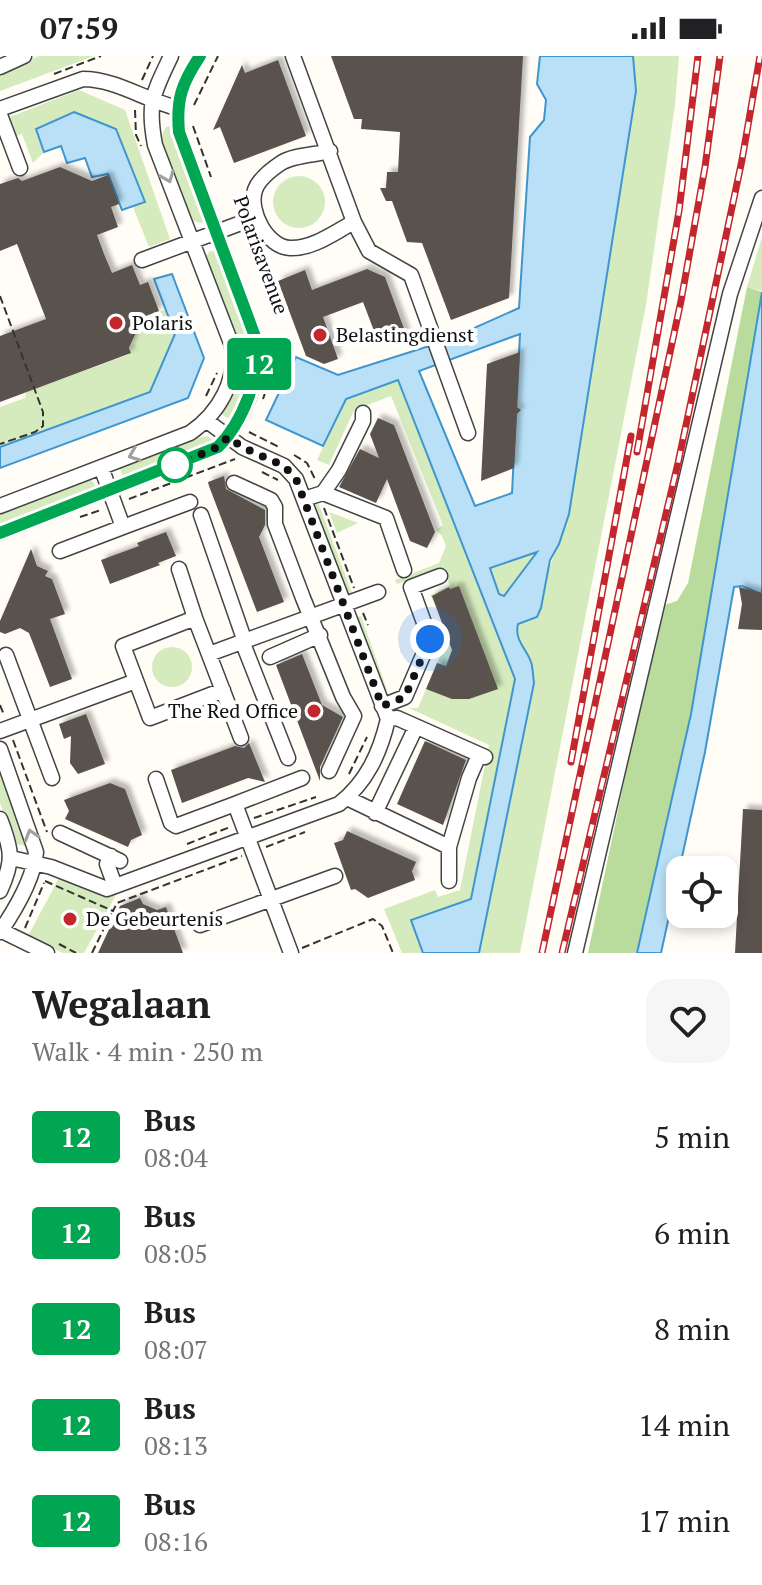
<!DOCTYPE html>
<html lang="en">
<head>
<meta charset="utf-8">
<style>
	body { margin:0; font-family:"PT Serif",serif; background:#f6f6f6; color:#202124; height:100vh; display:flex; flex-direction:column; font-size:30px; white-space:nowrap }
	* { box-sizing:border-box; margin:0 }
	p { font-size:26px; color:#757577 }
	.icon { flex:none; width:44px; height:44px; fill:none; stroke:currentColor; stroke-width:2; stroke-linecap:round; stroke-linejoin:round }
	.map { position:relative; height:897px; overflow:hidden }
	.sheet { display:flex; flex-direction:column; background:#fff; flex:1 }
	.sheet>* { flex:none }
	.badge { padding:0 16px; border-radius:6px; font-size:28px; line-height:52px }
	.buttons { position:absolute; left:666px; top:800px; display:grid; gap:16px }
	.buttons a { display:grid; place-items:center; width:72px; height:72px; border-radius:16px; background:#fff; box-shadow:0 4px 12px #0003; font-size:40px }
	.you { position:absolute; width:40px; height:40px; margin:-20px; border:6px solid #fff; border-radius:50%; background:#1a73e8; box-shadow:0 0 0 12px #1a73e833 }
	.map>.badge { position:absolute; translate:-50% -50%; box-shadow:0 0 0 4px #fff }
	.round { display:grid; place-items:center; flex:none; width:84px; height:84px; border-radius:24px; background:#f6f6f6 }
	.overview { display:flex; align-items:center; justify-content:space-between; height:136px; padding:0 32px }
	h1 { font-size:38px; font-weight:700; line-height:60px }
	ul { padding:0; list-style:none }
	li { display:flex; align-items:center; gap:24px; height:96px; padding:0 32px }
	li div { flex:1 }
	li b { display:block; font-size:30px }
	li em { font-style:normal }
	li .badge { min-width:88px; font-weight:700; text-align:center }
	.status { display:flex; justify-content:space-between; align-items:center; height:56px; padding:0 40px; background:#fff; direction:ltr }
	.status svg { height:22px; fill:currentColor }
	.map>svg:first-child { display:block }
</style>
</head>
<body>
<div class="status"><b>07:59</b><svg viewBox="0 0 49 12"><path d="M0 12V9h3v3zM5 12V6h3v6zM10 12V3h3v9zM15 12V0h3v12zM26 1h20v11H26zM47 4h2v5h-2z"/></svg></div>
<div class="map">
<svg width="762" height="897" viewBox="0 0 762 897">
	<defs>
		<filter id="shadow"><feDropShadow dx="4.5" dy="-4.5" stdDeviation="2" flood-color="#0004"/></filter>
	</defs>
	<rect width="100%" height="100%" fill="#fffdf5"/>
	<!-- green -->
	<path fill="#d5ebbd" d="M39,0H94L0,35V15Z
		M633,0H679L675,49L646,249L520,897H479L534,627C533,620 533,612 531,606C526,592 514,584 518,568L530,565L569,458L636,35Z
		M79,34L125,54L170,183L149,191L133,151L145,146L116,73H36L44,96L33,107L22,78L13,81L7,62Z
		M170,70L206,161L202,167L193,165L164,94L161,81L166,71Z
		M273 146a26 26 0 1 1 52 0a26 26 0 1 1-52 0Z
		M762,181V235L747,231Z
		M210,195L218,196L254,297L250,320L230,363L219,357L239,312L242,295L205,201Z
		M166,253L175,278L150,336L0,391V351L25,342L26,336L128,299L140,264Z
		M397,323L515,623L471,844L412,864L423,897H402L384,853L435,834L438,841L460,834L489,689L409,652H418L445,588C447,569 439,555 430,539L450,530L444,513L397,528L395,524L439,507L446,490L442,480L436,474L443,469L391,340L354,354L329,409L317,404L346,343Z
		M208,380L212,384L210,391L124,424L120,412L196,382Z
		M90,423L95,428L94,436L0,472V454Z
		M318,446L352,537L348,538L313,448Z
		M329,456L358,467L337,477Z
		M538,495L504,540L499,538L490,512Z
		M361,560L387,634L383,635L357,561Z
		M152 611a20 20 0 1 1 40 0a20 20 0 1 1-40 0Z
		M0,711L27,790L15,788L0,747Z
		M59,822L100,839L117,837L84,897H63L28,880Z"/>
	<!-- forest -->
	<path fill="#b9dc9c" d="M747,231L762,236L691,658L637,897H588L661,550L677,545L688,527Z"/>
	<!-- water -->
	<path fill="#b9e0f7" stroke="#3f96cf" stroke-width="2" fill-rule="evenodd" d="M540,0H633L636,35L569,458L559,488L550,504L541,552L537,561L518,568C514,584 526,592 531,606C533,612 533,620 534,627L479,897H423L411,864L471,843L515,623L398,324L346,343L323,390L266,364L296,301L338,319L445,285L519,252L530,81L544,64L546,44L537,28ZM520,278L512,437L475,450L419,315ZM537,496L504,540L499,538L490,512Z
		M74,56L116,73L145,146L122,154L108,118L92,121L85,102L67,107L61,90L44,96L36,73Z
		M172,218L204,302L188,342L0,412V391L150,336L175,278L154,223Z
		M762,236V538L742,530L734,531L705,696L661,897H637L691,658Z"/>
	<!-- building -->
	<path fill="#5a524d" filter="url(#shadow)" d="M331,0H523L509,242L451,264L422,187L407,186L392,145H386L380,132H386L387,116H398L400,76L361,73L362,63H354Z
		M278,4L306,80L234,107L220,71L213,74L242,9L245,17Z
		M60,111L92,125L108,119L119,148L111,151L118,171L97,179L104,198L112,217L132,209L140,229L148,226L159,255L143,261L129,292L131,297L0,346V280L46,263L17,188L0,195V128L18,122L22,125Z
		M367,213L385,221L406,278L379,288L363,246L323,261L338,303L324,308L306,300L278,225L305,214L312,234Z
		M520,296L517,351L521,354L517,358L514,412L481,425L487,308Z
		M378,362L394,369L435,476L427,492L410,485L387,423L376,447L339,431L360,393L379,402L370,378Z
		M224,420L226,433L265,454V469L259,481L284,546L257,556L209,430L208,426Z
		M166,476L176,500L158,507L160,509L110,528L101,504L139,490L137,487Z
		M31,493L37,510L48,515L45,520L52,523L65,558L50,563L72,623L50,631L29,577L20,572L5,578L0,576V565Z
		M459,530L498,633L469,643H452L426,633L437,607L446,610L452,594L432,540L449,531L450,533Z
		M739,531L762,537V574L738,573L742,548Z
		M302,598L322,649L343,661L320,711V725L276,609Z
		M86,658L105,708L78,718L70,707L71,680L64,683L59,668Z
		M425,685L466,704L443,769L397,748Z
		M249,687L265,726L248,722L182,747L171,714L235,690L244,692Z
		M110,727L125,733L142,779L131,784L128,791L65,763L69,755L64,744Z
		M743,753L762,754V897H735Z
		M347,775L416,806L412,815L415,824L368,842L355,833L351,834L334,787L343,784Z
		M140,842L143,848L157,854L166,851L183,897H98L120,850Z"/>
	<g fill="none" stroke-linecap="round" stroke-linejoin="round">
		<defs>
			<path id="minor" d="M293,0L354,166L369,195L411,219L468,377
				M0,11L24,0
				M0,53L83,23C115,23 145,44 177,52
				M0,59L20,112
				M330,95C315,99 293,99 281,107C272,113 259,123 255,134C248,155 267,191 290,192C313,193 335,176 354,166
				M142,204L257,161
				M101,411L123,471L190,446
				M234,427L271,444L275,451V468L303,542L343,641L354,660L329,715
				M323,437L339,414L363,365V357
				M304,443L323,437L386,462L404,514
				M0,450L190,377C219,357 239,323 231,287L155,89C147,47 153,38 171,0
				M201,459L244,583V590L288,702
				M0,477L218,391C243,366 261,321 257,286L179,76C176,43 182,27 200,0
				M60,495L123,471
				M179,513L195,562
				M209,598L378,536
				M6,599L52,722
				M270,601L320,579
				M223,634L150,662L123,590L195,562L241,682
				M382,650L405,641L430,583L411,531L440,520
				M388,663L397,662L485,701
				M0,675L136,625
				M0,693L36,796C34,823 15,854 0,876
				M156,723L171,767L176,770L235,748
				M347,742L449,791V825
				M375,757L416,671
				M0,763C12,794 14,805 0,835
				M60,777L120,805
				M449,791L469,722L479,699
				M111,800L107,808L115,830
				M11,802L51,811L107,833L339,748C367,726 380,697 388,663L296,423L284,410L242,391L207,365
				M200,869L335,820
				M0,874L47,897
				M291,897L235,748L302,722
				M575,897L730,238L762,142"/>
		</defs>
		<!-- minor casing -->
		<use href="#minor" stroke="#444" stroke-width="17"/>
		<!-- path -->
		<path stroke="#333" stroke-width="2" stroke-dasharray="8 4" stroke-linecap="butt" d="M54,18L101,0
			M142,24L153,0
			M194,49L218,0
			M135,54L136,79L141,90
			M193,70L211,121
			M0,240L43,356V370L35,376L0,388
			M206,340L217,317
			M263,343L275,308L272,288
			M249,376L281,392
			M294,399L307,407L315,423
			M262,416L278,424
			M129,443L235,403
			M324,452L354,532
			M80,461L101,454
			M363,557L368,569
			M0,649L4,659
			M13,684L47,776
			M349,718L367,681
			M254,762L316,741
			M187,788L230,771
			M266,791L305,776
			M45,825L113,855L117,847L242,800
			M25,872L44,827
			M59,888L76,897
			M302,892L373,863L382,870L393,897
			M92,897L112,856"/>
		<!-- minor -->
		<use href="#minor" stroke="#fff" stroke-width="14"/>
		<defs>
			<path id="rail" d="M637,396L679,155L698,0
				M571,706L631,380
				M542,897L681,245L705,111L720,0
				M562,897L678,407L742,104L760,0"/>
		</defs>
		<!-- rail casing -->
		<use href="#rail" stroke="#c4262e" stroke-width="7"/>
		<!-- rail -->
		<use href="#rail" stroke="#fff" stroke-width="4" stroke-dasharray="12" stroke-linecap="butt"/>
	</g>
	<!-- one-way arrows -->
	<defs><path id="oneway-chevron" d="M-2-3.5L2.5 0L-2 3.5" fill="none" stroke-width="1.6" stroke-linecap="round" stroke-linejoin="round" transform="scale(2)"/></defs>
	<g stroke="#a0a0a0">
		<use href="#oneway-chevron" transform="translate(168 121) rotate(68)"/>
		<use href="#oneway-chevron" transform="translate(134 399) rotate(159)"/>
		<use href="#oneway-chevron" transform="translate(31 779) rotate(-107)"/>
	</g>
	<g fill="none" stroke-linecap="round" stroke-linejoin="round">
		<defs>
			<path id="line" d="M0,477L218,391C242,367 261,320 257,286L179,76C176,43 182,27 200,0"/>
		</defs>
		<!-- line casing -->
		<use href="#line" stroke="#fff" stroke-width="18"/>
		<!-- line -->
		<use href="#line" stroke="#00a651" stroke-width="12"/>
		<!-- walk -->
		<path stroke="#111" stroke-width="8" stroke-dasharray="0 14.4" d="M175,409L218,391L228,381L242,391L284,410L296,423L382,650L405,641L430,583"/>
	</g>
	<!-- markers -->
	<g fill="#c4262e" stroke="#fff" stroke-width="3">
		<circle cx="116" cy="267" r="8"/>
		<circle cx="320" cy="279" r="8"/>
		<circle cx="314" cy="655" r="8"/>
		<circle cx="70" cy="863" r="8"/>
	</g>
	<circle fill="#fff" stroke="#00a651" stroke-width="4" cx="175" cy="409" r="16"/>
	<g text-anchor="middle" stroke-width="8" stroke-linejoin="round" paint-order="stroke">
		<!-- street labels -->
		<g font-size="20" fill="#111" stroke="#fff">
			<text transform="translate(261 199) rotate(70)" y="7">Polarisavenue</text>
		</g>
		<!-- poi labels -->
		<g font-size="20" fill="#111" stroke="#fff" text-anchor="start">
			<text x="132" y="274">Polaris</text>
			<text x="336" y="286">Belastingdienst</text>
			<text x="298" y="662" text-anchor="end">The Red Office</text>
			<text x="86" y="870">De Gebeurtenis</text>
		</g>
	</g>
</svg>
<div class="buttons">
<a><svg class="icon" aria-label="locate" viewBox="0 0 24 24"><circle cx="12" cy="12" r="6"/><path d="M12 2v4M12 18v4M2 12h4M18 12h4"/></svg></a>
</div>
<div class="you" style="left:430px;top:583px"></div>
<b class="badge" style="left:259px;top:308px;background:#00a651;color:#fff">12</b>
</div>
<section class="sheet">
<div class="overview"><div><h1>Wegalaan</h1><p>Walk · 4 min · 250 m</p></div><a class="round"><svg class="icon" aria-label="heart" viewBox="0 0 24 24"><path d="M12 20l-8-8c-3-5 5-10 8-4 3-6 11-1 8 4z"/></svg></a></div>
<ul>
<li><span class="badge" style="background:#00a651;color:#fff">12</span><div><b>Bus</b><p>08:04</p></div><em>5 min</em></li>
<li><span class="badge" style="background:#00a651;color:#fff">12</span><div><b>Bus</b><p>08:05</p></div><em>6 min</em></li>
<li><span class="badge" style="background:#00a651;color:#fff">12</span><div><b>Bus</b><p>08:07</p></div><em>8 min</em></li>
<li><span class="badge" style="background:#00a651;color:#fff">12</span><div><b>Bus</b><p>08:13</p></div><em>14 min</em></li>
<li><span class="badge" style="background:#00a651;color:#fff">12</span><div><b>Bus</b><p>08:16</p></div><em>17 min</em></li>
</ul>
</section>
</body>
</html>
